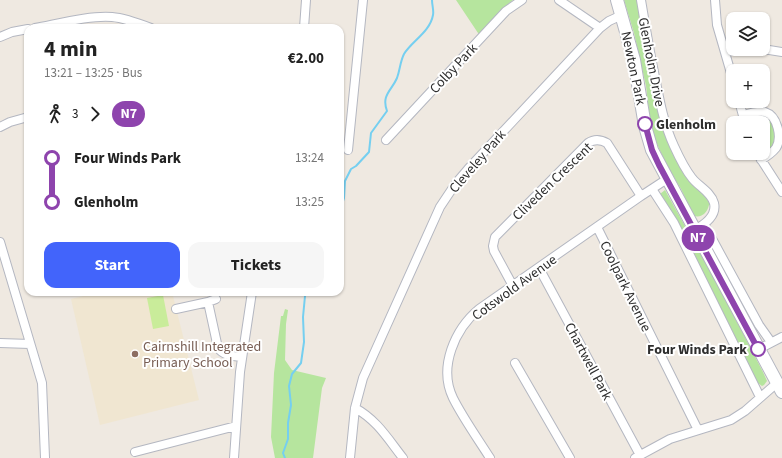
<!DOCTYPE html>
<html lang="en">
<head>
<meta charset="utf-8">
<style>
	body { margin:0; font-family:"Source Sans 3",sans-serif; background:#f6f6f6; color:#222; height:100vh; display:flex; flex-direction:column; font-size:15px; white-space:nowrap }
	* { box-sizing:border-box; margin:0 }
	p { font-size:13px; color:#767676 }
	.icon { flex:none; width:22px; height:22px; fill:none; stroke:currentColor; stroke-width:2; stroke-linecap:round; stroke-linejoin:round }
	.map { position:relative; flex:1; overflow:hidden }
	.sheet { position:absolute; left:24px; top:24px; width:320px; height:272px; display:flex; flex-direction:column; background:#fff; border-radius:12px; box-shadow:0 1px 3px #0004 }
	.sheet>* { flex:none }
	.badge { padding:0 8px; border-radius:13px; font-size:14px; line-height:26px }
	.controls { position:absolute; left:726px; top:12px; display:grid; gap:8px }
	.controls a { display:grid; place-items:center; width:44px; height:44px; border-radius:8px; background:#fff; box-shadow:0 1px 3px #0004; font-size:20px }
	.map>.badge { position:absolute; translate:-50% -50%; box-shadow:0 0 0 2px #fff }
	.legs { display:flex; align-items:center; gap:6px; height:44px; padding:0 20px; font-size:13px }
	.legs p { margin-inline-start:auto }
	.summary { display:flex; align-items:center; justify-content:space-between; height:68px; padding:0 20px }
	h1 { font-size:22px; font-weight:700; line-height:30px }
	.cta { display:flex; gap:8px; margin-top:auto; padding:8px 20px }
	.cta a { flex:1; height:46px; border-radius:12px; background:#4264fb; color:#fff; font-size:16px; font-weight:700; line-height:46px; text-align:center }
	.cta a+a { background:#f6f6f6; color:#222 }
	ul { padding:0 20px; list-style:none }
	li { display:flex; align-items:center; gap:14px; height:44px; font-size:15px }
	li i { display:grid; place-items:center; width:6px; height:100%; margin:0 5px; background:currentColor }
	li i::after { content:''; width:10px; height:10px; margin:-5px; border:3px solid; border-radius:50%; background:#fff }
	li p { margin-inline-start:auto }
	li:first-child i { background:linear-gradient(#0000 50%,currentColor 0) }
	li:last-child i { background:linear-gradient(currentColor 50%,#0000 0) }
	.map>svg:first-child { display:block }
</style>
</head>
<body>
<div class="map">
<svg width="782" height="458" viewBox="0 0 782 458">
	<rect width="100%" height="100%" fill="#efe9e1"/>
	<!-- education -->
	<path fill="#f0e6d1" d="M100,292H172L199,400L100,425L71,299Z"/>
	<!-- green -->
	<path fill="#b6e59e" d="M456,0H513C501,10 489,22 480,36Z
		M624,0H638L660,117L704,194L710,202V205H709C707,213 702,218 694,216L681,189L666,164L654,137L649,112L646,86L634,33Z
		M761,115L768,117L774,124V145L768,150L763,152V123H752L750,119L756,116Z
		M665,190L721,291L763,372L767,381L764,385L762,386L758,383H757L660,194Z
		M285,309L288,310L286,324L285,360L292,370L326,378L322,388L313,458H275L271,437L274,373L281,316H283Z"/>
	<!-- pitch -->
	<path fill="#c9ec9a" d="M163,295L169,326L153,329L147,298Z"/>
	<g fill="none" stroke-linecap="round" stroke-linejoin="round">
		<!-- stream -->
		<path stroke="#75cff0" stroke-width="2" d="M340,211L344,198L345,181L351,169L356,166L369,152L371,133L387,111C381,95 392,90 397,78C400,70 400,62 404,54C412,41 430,32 433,15C434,11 432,5 432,0
			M285,458L283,453L288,439V423L291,405L289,386L292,374L301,363L304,342L303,317L305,296L307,292"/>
		<defs>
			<path id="street" d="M559,0L600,28
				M641,0C645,24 649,48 654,72C659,97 663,122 674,146C679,157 684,168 692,178C698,186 711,192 714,203C717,216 704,225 694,230
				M715,0L717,25L733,80
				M35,28C57,24 91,15 112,17C125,18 138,23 151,28
				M304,28L306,0
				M0,37L12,32L28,29
				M763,49L782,52
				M725,52L743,49
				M739,101L745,123
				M743,115C750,113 758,111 765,112C778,116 782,138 776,148C772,153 766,157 761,160
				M0,127L10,122L28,117
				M386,140L506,11L522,0
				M348,150L363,0
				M757,153L782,192
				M652,189L674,223L760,397
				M704,224L759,325L771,342
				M597,227L698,430
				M0,242L42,383L45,458
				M539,268L640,455
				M513,286L494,251L493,246L495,237L588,143C594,139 600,139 607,143L641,196
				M208,302L216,299
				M176,309L208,302L218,348C224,356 232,356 242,357
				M0,343L30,344
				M759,349L782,337
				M515,363L570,458
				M355,408C377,420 388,439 403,458
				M135,452L236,426
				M234,458L240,372L252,292
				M350,458L355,408L363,378L440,207L456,183L468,169L600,28L609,21L622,15
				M490,458C478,439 463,418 453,398C438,367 455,329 479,309L641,196L667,179
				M635,458L670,439L731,420L745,411L777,383"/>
			<path id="secondary" d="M617,0L634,60L645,126L652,150L782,392"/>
		</defs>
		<!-- street casing -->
		<use href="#street" stroke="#b4b7c1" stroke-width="10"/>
		<!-- secondary casing -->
		<use href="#secondary" stroke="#b4b7c1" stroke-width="14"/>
		<!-- street -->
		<use href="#street" stroke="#fff" stroke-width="8"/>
		<!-- secondary -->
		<use href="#secondary" stroke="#fff" stroke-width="12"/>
	</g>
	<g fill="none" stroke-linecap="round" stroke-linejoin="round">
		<defs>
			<path id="line-1" d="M645,124L652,150L659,165L758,349"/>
		</defs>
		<!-- line-1 casing -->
		<use href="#line-1" stroke="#fff" stroke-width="9"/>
		<!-- line-1 -->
		<use href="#line-1" stroke="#8e44ad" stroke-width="6"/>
	</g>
	<!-- markers -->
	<g fill="#fff" stroke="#8e44ad" stroke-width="2">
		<circle cx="645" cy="124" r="7"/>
		<circle cx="758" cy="349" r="7"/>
	</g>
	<circle fill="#8d6e63" stroke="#fff" stroke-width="1.5" cx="135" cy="354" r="4"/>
	<g text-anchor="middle" stroke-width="4" stroke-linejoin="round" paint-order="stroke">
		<!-- street labels -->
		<g font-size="14" fill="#2e2e2e" stroke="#fff">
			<text transform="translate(652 62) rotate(79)" y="5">Glenholm Drive</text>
			<text transform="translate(453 68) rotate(-47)" y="5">Colby Park</text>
			<text transform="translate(634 68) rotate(78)" y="5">Newton Park</text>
			<text transform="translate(477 161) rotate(-49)" y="5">Cleveley Park</text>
			<text transform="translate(552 181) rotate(-44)" y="5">Cliveden Crescent</text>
			<text transform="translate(626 286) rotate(64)" y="5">Coolpark Avenue</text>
			<text transform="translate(514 287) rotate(-36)" y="5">Cotswold Avenue</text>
			<text transform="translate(589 361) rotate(62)" y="5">Chartwell Park</text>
		</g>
		<!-- stop labels -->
		<g font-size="14" font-weight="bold" fill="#2e2e2e" stroke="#fff" text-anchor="start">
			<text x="656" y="129">Glenholm</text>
			<text x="747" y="354" text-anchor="end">Four Winds Park</text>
		</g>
		<!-- education labels -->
		<g font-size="14" fill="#785e54" stroke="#fff" text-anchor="start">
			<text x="143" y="351">Cairnshill Integrated<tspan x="143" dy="16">Primary School</tspan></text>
		</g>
	</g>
</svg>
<div class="controls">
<a><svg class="icon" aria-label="layers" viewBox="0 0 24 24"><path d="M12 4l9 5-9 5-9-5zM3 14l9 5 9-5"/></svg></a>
<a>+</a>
<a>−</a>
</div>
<b class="badge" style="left:698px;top:238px;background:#8e44ad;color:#fff">N7</b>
<section class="sheet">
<div class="summary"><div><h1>4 min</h1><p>13:21 – 13:25 · Bus</p></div><b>€2.00</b></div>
<div class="legs"><svg class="icon" aria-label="walk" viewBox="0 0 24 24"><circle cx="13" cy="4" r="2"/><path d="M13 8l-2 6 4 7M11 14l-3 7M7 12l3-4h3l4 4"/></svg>3<svg class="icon" aria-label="forward" viewBox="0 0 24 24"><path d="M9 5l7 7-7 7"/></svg><b class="badge" style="background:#8e44ad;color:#fff">N7</b></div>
<ul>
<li><i style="color:#8e44ad"></i><b>Four Winds Park</b><p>13:24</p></li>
<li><i style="color:#8e44ad"></i><b>Glenholm</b><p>13:25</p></li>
</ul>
<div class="cta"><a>Start</a><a>Tickets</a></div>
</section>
</div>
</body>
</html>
